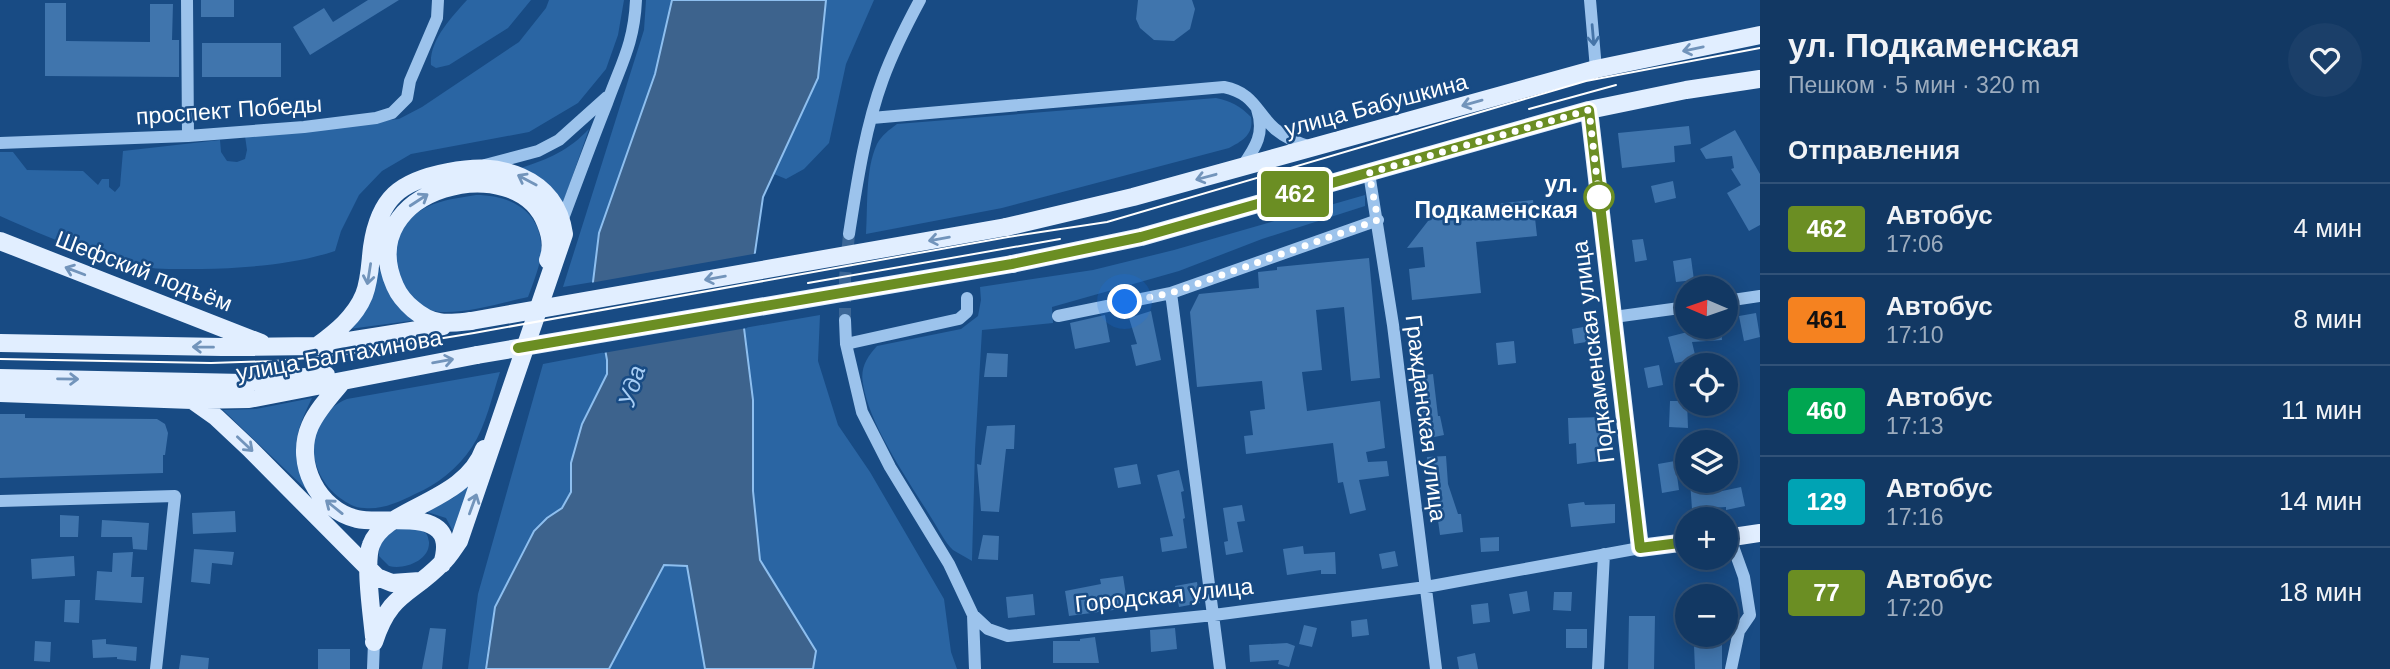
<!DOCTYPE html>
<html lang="ru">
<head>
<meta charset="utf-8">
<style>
	body { margin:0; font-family:Helvetica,sans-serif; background:#1b3f69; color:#f1f3f6; height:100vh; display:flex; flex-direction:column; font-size:26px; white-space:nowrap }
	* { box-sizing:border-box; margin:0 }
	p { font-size:23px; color:#9cacbe }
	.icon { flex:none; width:38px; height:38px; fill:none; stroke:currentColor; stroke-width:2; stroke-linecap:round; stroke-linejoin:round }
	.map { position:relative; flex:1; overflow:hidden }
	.drawer { display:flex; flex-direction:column; background:#123863; width:630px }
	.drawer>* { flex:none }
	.badge { padding:0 14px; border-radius:5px; font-size:24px; line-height:46px }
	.needle { width:46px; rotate:272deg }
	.tools { position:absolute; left:1675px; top:276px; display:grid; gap:14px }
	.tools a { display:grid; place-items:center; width:63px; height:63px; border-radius:50%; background:#123863; box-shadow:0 4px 18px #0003,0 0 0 2px #315278; font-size:35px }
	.you { position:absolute; width:35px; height:35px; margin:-18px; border:5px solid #fff; border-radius:50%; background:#1a73e8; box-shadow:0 0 0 10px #1a73e833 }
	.map>.badge { position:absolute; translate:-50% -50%; box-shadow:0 0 0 4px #fff }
	h2 { padding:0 28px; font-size:26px; line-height:63px }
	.round { display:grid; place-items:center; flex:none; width:74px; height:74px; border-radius:37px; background:#1b3f69 }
	.headline { display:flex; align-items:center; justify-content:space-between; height:119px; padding:0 28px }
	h1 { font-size:33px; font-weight:600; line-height:52px }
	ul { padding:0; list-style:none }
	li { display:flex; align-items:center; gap:21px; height:91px; padding:0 28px; border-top:2px solid #315278 }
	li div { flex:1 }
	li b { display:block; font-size:26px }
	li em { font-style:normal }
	li .badge { min-width:77px; font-weight:700; text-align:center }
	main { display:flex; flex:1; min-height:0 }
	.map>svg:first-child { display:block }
</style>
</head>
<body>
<main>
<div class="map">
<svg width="1760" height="669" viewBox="0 0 1760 669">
	<rect width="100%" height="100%" fill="#184b84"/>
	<!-- green -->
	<path fill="#2a65a3" d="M467,0H531L508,28L449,65L436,68L431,65C429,40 452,17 467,0Z
		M549,0H624L618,35L606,69L578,103L529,132L411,154L382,171L359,195L341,231L335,251C292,265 246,268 201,269C178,269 154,270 132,265C85,254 43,235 0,216V152H13L27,170L83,171L98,185L102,179H109V187L115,192L120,186L123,151L220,140L221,152L227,161L237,162L245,159L247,150L245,136L399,119L422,107L519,42L546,8Z
		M646,0H672L655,74L599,233L593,282L563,287L644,30Z
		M826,0H874L846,64L829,143L804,169L786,179L774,174L818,78Z
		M1216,98C1231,101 1240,106 1251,117C1254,134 1243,141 1229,148L1002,208L866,234C868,206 865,170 877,144C882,135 889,130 897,124Z
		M589,129L563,203L545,181L521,168C549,159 569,150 589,129Z
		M476,195C518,195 550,219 539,265C536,276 532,286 528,297C504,302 450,319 427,309C396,295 383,241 411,218C429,201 452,199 476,195Z
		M1365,195V206L1262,239L1179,271L1052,307L1053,323L982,330L975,450L972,561C966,557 959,554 953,550C945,543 938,528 932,519C910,483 869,425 863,384C860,368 867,357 877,346L961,329L978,316L981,300L980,287L1093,270L1174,250Z
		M378,267L392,296L417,320L349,329C366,309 377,294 378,267Z
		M820,315L818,361L838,425L870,472L944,599L951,652L957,669H813L816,651L760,561L753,491V400L744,328Z
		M606,352L607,374L582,424L571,462V492L562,508L547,518L489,640L485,669H468L478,594L543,364Z
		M500,372C492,396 486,426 472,447C458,468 437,485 415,494C399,502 382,510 364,508C355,508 347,503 340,498C304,471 303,417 347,399Z
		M312,398C291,441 292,451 311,494L223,410L256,409Z
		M474,481L455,535L446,518L427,512L453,498Z
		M407,526C412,527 420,529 424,532C428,534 428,538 429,542C430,561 404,570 389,566L379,556C378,539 392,529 407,526Z
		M664,565L687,566L705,669H609Z"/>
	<!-- water -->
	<path fill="#3d638d" stroke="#8ebfef" stroke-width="2" d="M672,0H826L818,78L763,197L744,328L753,400V491L760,560L816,651L813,669H705L687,566L664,565L609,669H486L495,607L534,531L547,518L562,508L571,492V463L582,424L607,374V360L593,282L599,233L655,74Z"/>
	<!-- pier -->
	<path fill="#184b84" d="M759,253L747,328L603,353L590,283Z"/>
	<!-- building -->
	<path fill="#4075ad" d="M201,0H234V17H201Z
		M368,0H399L310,55L293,27L324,8L333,22Z
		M1138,0H1192L1195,9L1190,29L1174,41L1154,40L1140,28L1136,19Z
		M45,3H66V41L150,42V4H173L172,40H179V77L45,76Z
		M202,43H281V77H202Z
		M1689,126L1691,144L1674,146L1675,162L1622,168L1618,133Z
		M1735,130L1760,174V225L1749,231L1727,193L1741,185L1731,169L1734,168L1732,156L1706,159L1700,149Z
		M1673,181L1676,198L1655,203L1651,186Z
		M1533,200L1537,236L1476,242L1481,293L1412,300L1409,269L1425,267L1423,247L1407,248L1428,221L1447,209Z
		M1643,239L1647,260L1635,262L1632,240Z
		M1369,258L1380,378L1351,381L1344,307L1316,310L1322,370L1302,372L1307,411L1380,401L1385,448L1366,452L1368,462L1387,461L1389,476L1359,480L1366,510L1350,514L1343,482L1338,483L1333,443L1246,454L1244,436L1253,435L1250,411L1265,409L1262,381L1197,387L1190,312L1199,294L1259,288L1258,272L1277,270V267Z
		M1691,258L1694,280L1676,282L1673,261Z
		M1151,311L1161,360L1136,366L1131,345L1137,344L1129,318Z
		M1756,313L1760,337L1744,341L1739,316Z
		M1105,315L1110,342L1075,349L1070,323Z
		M1589,326L1592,341L1574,344L1572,329Z
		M1707,327H1721L1722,340L1692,342L1696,359L1675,363L1668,337Z
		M1514,341L1516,363L1498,365L1496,343Z
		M987,353L1008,354L1007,377H984Z
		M1659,365L1663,385L1648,388L1644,368Z
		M1433,374L1438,416H1440L1444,435L1425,439L1421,420L1424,419L1419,376Z
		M1670,401H1687L1688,428L1669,427Z
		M0,414H25V418L157,419L165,424L168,433L165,455H163V473L0,478Z
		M1604,417L1605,443H1599L1598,461L1577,464L1576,443L1569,444L1568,418Z
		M1015,425L1014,449H1006L999,512L981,511L977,464L981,465L987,426Z
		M1446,456L1448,484L1458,514H1461L1463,532L1440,535L1437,513L1430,490L1427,457Z
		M1675,461L1679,490L1662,493L1658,464Z
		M1137,464L1141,484L1118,488L1114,468Z
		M1179,470L1184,491L1181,492L1185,518L1183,519L1187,548L1162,552L1160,538L1173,536L1157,475Z
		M1690,481H1707L1708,494L1741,487L1745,506L1726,510V507L1692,509Z
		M1584,502L1585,505L1615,504V523L1571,527L1568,504Z
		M1242,505L1245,521L1237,522L1243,552L1226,555L1224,542L1228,541L1223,508Z
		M235,511L236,532L193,534L192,513Z
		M60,515L79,516L78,537H60Z
		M102,520L149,523L147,550L133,549L132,537H101Z
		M983,535L999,536L998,560L978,559Z
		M1499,537V551L1481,552L1480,538Z
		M1303,546L1304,554L1335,552L1336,574H1321V570L1287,575L1283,549Z
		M194,549L234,552L232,565L212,563L210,584L191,582Z
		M1395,551L1398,566L1382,569L1379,554Z
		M133,552L131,577H144L142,603L95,600L97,571L112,572L113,553Z
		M74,556L75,576L32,579L31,559Z
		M1123,576L1128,608L1069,616L1065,591L1101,584L1100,579Z
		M1197,582L1200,603L1179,607L1175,586Z
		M1527,591L1530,611L1513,614L1509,594Z
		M1554,592H1572L1571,611L1553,610Z
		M1033,594L1035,615L1008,618L1006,597Z
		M65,600H80L79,623L64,622Z
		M1488,603L1490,622L1473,624L1471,605Z
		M1629,616H1655L1654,669H1628Z
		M1367,619L1369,635L1352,637L1351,621Z
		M1304,625L1317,628L1312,647L1299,644Z
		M430,628L446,629L442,669H422Z
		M1175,628L1177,649L1151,652L1150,630Z
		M1566,629H1587V648H1566Z
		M1095,637L1099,663H1053V641H1080V639Z
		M106,639V644L137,647L136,661L117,659V657L93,658L92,640Z
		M35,641L51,642L50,662L34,661Z
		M1287,643L1295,646L1289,667L1278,664L1279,660L1250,662L1249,645Z
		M1722,644V669H1695L1694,646Z
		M318,649H350V669H318Z
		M1475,653L1478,669H1459L1457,657Z
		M181,655L209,658L208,669H179Z"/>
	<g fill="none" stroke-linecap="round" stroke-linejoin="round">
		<!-- minor-tunnel -->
		<path stroke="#3b6696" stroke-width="12" stroke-dasharray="12 6" stroke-linecap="butt" d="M845,320V278L849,234"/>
		<!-- minor -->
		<path stroke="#9cc3ec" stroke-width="12" d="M187,0L188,136
			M1590,0L1596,69
			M872,118L1224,87C1254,93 1256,112 1275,129C1286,138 1297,143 1311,147
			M0,143L188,136L304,127L376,118L392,113L407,98L410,81L437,18L438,0
			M485,165L538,151L559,140L607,97
			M1242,167C1256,147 1265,133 1257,109
			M1369,173L1393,325L1436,669
			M561,224C576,184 591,143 607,103C621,64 634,44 636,0
			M849,234C857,183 865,128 883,79C893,52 906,26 920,0
			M1726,301L1760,296
			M1058,316L1171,293
			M1614,317L1687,307
			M845,320L846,344L862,412L890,467L949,564L973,615L988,629L1008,636L1214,615L1426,587L1640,548
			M846,344L959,319L967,312V298
			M0,501L175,496L156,669
			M1730,538L1744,577L1750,615L1739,631L1731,669
			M973,615L975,669
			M373,669L374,642
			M1220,669L1171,293L1378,220
			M1598,669L1604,554"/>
		<!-- major -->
		<path stroke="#e1eeff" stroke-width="18" d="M1589,110L1640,548L1687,542
			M1006,227L1133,197L1596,69L1760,35
			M0,241L261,343
			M1012,264L1141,237L1589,110L1686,90L1760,79
			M471,321C461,322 449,324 439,322C422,320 402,302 395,286C351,187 518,147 546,224C551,236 553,247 548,260
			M0,343L222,347L317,346L443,326
			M317,346C336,332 355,317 364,295C370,280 370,263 372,247C379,198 400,181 448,172C474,167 496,166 521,177C546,188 560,207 564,234L459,541C454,548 449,557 442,563C410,596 390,592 374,642
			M0,378L244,383L326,375
			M342,382C331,395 317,410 310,426C294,463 318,510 357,519C385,526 461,503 442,564
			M0,393L192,400L249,399L477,355
			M192,400L216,417L249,448L377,577L392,583L420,581
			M1726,538L1760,533
			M374,637C372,616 364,562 371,545C384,507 465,503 484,449"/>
		<!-- tram -->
		<path stroke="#fff" stroke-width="2" d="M1529,109L1616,85
			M808,283L1060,239
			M0,359L211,363L275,361L340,355L474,333L1008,237L1107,222L1586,81L1760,48"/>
		<!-- major-bridge -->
		<path stroke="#e1eeff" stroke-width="18" d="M471,321L1006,227
			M477,355L1012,264"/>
	</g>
	<!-- one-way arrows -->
	<defs><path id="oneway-shaft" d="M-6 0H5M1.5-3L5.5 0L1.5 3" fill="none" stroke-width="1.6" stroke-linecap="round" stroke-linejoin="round" transform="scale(1.75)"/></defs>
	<use stroke="#4675a8" href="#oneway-shaft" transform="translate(1593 35) rotate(85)"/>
	<g stroke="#7294bb">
		<use href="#oneway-shaft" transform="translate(1693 49) rotate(168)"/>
		<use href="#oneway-shaft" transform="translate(1472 103) rotate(164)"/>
		<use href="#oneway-shaft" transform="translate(1206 177) rotate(165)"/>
		<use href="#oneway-shaft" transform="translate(527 180) rotate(-152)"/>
		<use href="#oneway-shaft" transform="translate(419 200) rotate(-33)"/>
		<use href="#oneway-shaft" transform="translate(939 239) rotate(170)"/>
		<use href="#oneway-shaft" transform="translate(75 271) rotate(-159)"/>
		<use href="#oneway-shaft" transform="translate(369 274) rotate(99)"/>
		<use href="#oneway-shaft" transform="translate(715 278) rotate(170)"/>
		<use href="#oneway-shaft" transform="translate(203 347) rotate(-179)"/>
		<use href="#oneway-shaft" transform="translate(443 361) rotate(-10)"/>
		<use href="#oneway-shaft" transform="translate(68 379) rotate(1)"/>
		<use href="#oneway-shaft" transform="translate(245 444) rotate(43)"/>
		<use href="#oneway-shaft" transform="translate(473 504) rotate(-70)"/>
		<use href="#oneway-shaft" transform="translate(334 507) rotate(-141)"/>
	</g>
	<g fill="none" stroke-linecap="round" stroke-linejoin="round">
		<defs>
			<path id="line" d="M518,348L1012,264L1141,237L1589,110L1640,548L1687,542"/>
		</defs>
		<!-- line casing -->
		<use href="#line" stroke="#fff" stroke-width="16"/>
		<!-- line -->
		<use href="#line" stroke="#6b8e23" stroke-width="10"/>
		<!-- walk -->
		<path stroke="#fff" stroke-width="7" stroke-dasharray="0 12.6" d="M1125,302L1171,293L1378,220L1369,173L1589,110L1599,197"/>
	</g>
	<!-- markers -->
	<circle fill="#fff" stroke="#6b8e23" stroke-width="3.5" cx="1599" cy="197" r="14"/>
	<g text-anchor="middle" stroke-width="5" stroke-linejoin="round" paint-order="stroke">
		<!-- street labels -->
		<g font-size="23" fill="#fff" stroke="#184b84">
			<text transform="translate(1376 105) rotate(-15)" y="8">улица Бабушкина</text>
			<text transform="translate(229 110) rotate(-4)" y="8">проспект Победы</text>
			<text transform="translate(144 271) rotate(21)" y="8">Шефский подъём</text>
			<text transform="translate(1593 352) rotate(-97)" y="8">Подкаменская улица</text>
			<text transform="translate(339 355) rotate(-10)" y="8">улица Балтахинова</text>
			<text transform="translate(1426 418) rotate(83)" y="8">Гражданская улица</text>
			<text transform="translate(1164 595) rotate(-6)" y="8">Городская улица</text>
		</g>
		<!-- stop labels -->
		<g font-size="23" font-weight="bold" fill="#fff" stroke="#184b84" text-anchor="end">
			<text x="1578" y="192">ул.<tspan x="1578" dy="26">Подкаменская</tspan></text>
		</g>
		<!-- water labels -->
		<g font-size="24" font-style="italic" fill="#a7cdf4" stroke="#184b84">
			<text transform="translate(632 386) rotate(-73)" y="8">Уда</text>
		</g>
	</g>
</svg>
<div class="tools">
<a><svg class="needle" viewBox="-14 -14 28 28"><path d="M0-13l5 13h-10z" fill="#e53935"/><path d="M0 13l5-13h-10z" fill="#9cacbe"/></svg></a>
<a><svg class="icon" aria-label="locate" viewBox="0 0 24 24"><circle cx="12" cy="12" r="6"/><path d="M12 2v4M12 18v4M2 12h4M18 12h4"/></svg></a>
<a><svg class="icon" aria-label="layers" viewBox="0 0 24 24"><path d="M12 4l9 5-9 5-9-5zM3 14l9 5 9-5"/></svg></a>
<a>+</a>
<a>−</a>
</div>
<div class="you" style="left:1125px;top:302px"></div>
<b class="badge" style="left:1295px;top:194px;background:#6b8e23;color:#fff">462</b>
</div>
<section class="drawer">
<div class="headline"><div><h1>ул. Подкаменская</h1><p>Пешком · 5 мин · 320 m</p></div><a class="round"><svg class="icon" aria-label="heart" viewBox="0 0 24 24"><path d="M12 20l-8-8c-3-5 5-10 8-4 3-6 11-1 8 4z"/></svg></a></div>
<h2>Отправления</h2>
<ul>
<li><span class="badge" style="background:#6b8e23;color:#fff">462</span><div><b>Автобус</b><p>17:06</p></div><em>4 мин</em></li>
<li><span class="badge" style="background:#f58220;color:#111">461</span><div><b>Автобус</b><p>17:10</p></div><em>8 мин</em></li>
<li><span class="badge" style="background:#00a651;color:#fff">460</span><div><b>Автобус</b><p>17:13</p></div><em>11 мин</em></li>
<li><span class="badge" style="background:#00a3b4;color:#fff">129</span><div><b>Автобус</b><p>17:16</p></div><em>14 мин</em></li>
<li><span class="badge" style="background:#6b8e23;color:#fff">77</span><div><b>Автобус</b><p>17:20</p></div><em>18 мин</em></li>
</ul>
</section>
</main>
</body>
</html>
